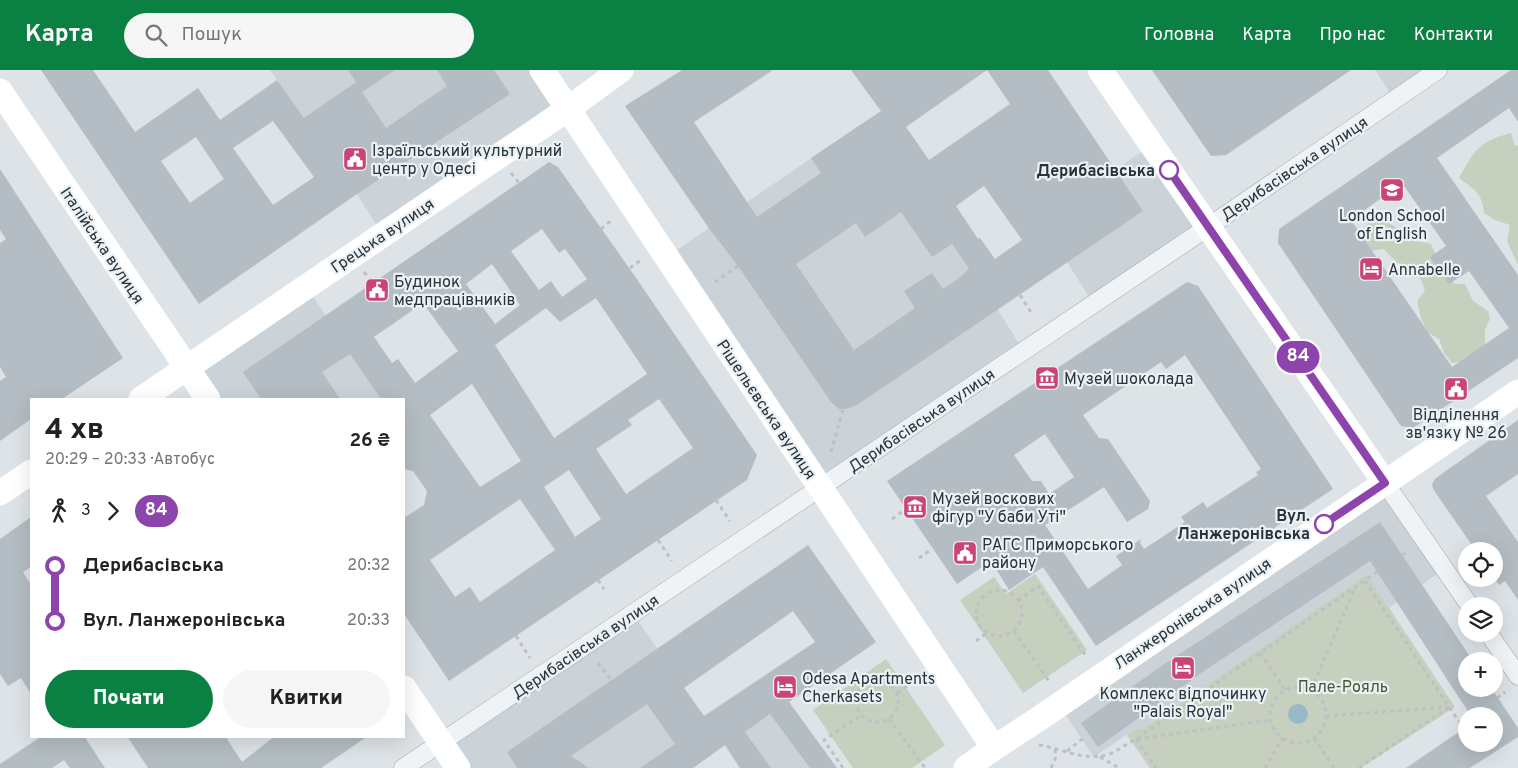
<!DOCTYPE html>
<html lang="uk">
<head>
<meta charset="utf-8">
<style>
	body { margin:0; font-family:Overpass,sans-serif; background:#f6f6f6; color:#222; height:100vh; display:flex; flex-direction:column; font-size:19px; white-space:nowrap }
	* { box-sizing:border-box; margin:0 }
	p { font-size:16px; color:#767676 }
	.icon { flex:none; width:28px; height:28px; fill:none; stroke:currentColor; stroke-width:2; stroke-linecap:round; stroke-linejoin:round }
	.map { position:relative; flex:1; overflow:hidden }
	.sheet { position:absolute; left:30px; top:328px; width:375px; height:340px; display:flex; flex-direction:column; background:#fff; border-radius:0px; box-shadow:0 5px 20px #0002 }
	.sheet>* { flex:none }
	.badge { padding:0 10px; border-radius:16px; font-size:18px; line-height:32px }
	.tools { position:absolute; left:1458px; top:472px; display:grid; gap:10px }
	.tools a { display:grid; place-items:center; width:45px; height:45px; border-radius:50%; background:#fff; box-shadow:0 5px 20px #0002; font-size:25px }
	.map>.badge { position:absolute; translate:-50% -50%; box-shadow:0 0 0 2px #fff }
	.legs { display:flex; align-items:center; gap:8px; height:55px; padding:0 15px; font-size:16px }
	.legs p { margin-inline-start:auto }
	.summary { display:flex; align-items:center; justify-content:space-between; height:85px; padding:0 15px }
	h1 { font-size:28px; font-weight:800; line-height:38px }
	.cta { display:flex; gap:10px; margin-top:auto; padding:10px 15px }
	.cta a { flex:1; height:58px; border-radius:30px; background:#0b8043; color:#fff; font-size:20px; font-weight:800; line-height:58px; text-align:center }
	.cta a+a { background:#f6f6f6; color:#222 }
	ul { padding:0 15px; list-style:none }
	li { display:flex; align-items:center; gap:18px; height:55px; font-size:19px }
	li i { display:grid; place-items:center; width:8px; height:100%; margin:0 6px; background:currentColor }
	li i::after { content:''; width:12px; height:12px; margin:-6px; border:4px solid; border-radius:50%; background:#fff }
	li p { margin-inline-start:auto }
	li:first-child i { background:linear-gradient(#0000 50%,currentColor 0) }
	li:last-child i { background:linear-gradient(currentColor 50%,#0000 0) }
	header { display:flex; align-items:center; gap:30px; box-sizing:border-box; height:70px; padding:0 25px; background:#0b8043; color:#fff }
	header strong { font-size:24px }
	nav { display:flex; gap:28px; margin-inline-start:auto; font-size:18px }
	.search { width:350px; height:45px; background:#f6f6f6; display:flex; align-items:center; gap:12px; box-sizing:border-box; padding:0 18px; border-radius:28px; color:#767676; font-size:19px }
	.map>svg:first-child { display:block }
</style>
</head>
<body>
<header>
<strong>Карта</strong>
<div class="search"><svg class="icon" aria-label="search" viewBox="0 0 24 24"><circle cx="10" cy="10" r="6"/><path d="M15 15l6 6"/></svg>Пошук</div>
<nav><a>Головна</a><a>Карта</a><a>Про нас</a><a>Контакти</a></nav>
</header>
<div class="map">
<svg width="1518" height="698" viewBox="0 0 1518 698">
	<rect width="100%" height="100%" fill="#dde3e7"/>
	<!-- built -->
	<path fill="#cbd3d8" d="M270,0H538L563,37L381,162L357,124Z
		M1375,0H1432L1393,27Z
		M863,53L922,132L998,240L1023,280L822,413L671,184Z
		M1149,77L1206,158L1093,233L1067,192L1089,118Z
		M309,220L381,329H210L189,299Z
		M1385,416L1443,500L1389,538L1367,506L1141,659H1135L1094,687L1061,638Z
		M634,545L724,675L789,632L835,698H740L725,675L693,698H462L446,673Z"/>
	<!-- green -->
	<path fill="#c7d0be" d="M1511,63L1515,76L1518,75V195L1507,171L1510,155L1495,150L1484,143C1482,123 1475,120 1459,108C1475,80 1478,72 1511,63Z
		M1381,148L1398,159L1407,169L1431,174L1443,202L1455,214H1465L1473,231L1488,241L1490,248L1485,260V275L1468,291L1452,293L1444,283L1439,269L1427,262L1421,248L1417,231L1425,221L1421,210L1412,199L1397,193L1384,179L1369,181L1363,166L1368,153Z
		M1035,504L1087,580L1023,623L960,530L994,507L1006,524Z
		M1367,505L1455,637L1361,698H1150L1127,665L1135,659H1142Z
		M886,589L945,675L912,698H853L813,640Z"/>
	<!-- water -->
	<path fill="#98b9c6" d="M1288 644a10 10 0 1 1 20 0a10 10 0 1 1-20 0Z"/>
	<!-- building -->
	<path fill="#b4bdc3" fill-rule="evenodd" d="M41,0H93L135,62L198,18L220,50L277,10L304,48L356,12L348,0H395L362,22L360,19L386,58L447,16L437,0H494L510,24L357,124L199,234ZM273,51L314,107L273,135L233,78ZM196,67L224,109L190,133L161,91Z
		M682,0H773L694,52L757,147L821,103L811,88L881,41L851,0H1048L1143,141L857,335L846,339H839L831,332L738,196L708,157L625,36ZM987,0L1010,34L929,90L906,57ZM984,116L1022,170L995,189L980,168L978,169L956,136ZM901,142L932,187L952,174L969,199L958,209L943,219L932,203L904,221L915,238L854,280L796,194L856,153L865,167Z
		M1152,0H1351L1226,85L1211,86Z
		M1511,0H1518V52L1509,38L1437,88L1518,205V288L1413,358L1401,356L1278,173L1279,159ZM1402,113L1446,176L1430,187L1449,214L1469,201L1509,258L1452,297L1351,150Z
		M549,92L558,97L634,205L757,385L747,410L449,611L404,544V448L424,435L427,421L413,401L404,399V329H381L350,284L322,302L340,329H261L243,302ZM542,159L559,183L565,179L587,209L562,227L551,211L539,220L511,181ZM492,194L520,235L495,254L466,214ZM596,228L647,304L554,368L495,275L546,238L560,252ZM423,233L458,281L415,313L398,289L392,293L374,267ZM472,314L521,391L480,417L430,345ZM659,329L693,378L626,424L596,379L632,355L628,350ZM569,400L601,449L575,467L544,417ZM520,429L555,480L480,532L470,517L455,527L430,490Z
		M0,99L123,288L62,329H31V349L0,371V311L6,307L0,297V173L6,169L0,160Z
		M1187,212L1198,216L1333,419L1096,576L1043,497L1009,520L991,491L957,514L887,411ZM1185,285L1261,399L1256,402L1258,405L1207,438L1203,432L1181,447L1185,452L1144,479L1140,473L1141,469L1116,486L1122,495L1088,519L1045,455L1104,417L1127,452L1148,439L1150,431L1108,369L1099,368L1083,345L1161,292L1166,299ZM1045,364L1074,407L1049,424L1041,411H1032L1014,385Z
		M1518,350V404L1486,426L1518,472V530L1505,511L1499,515L1494,507V481H1476L1433,419L1432,414L1436,408Z
		M31,447V497L23,502L31,515V624L21,608L8,616L0,604V469Z
		M1380,452L1473,591H1466V619H1492L1518,658V667L1470,698H1406L1466,657V674H1494V646H1471L1370,491L1207,599L1098,677L1081,653L1160,597Z
		M808,475L876,572L789,632L837,698H810L770,644L745,662L771,698H740L725,675L693,698H640L675,674L647,634L571,686L589,698H517L507,682ZM793,541L815,572L704,646L684,618Z
		M42,666H84L105,698H70L64,690L52,698H0V694Z
		M127,666H225L242,692L275,666H368L321,698H148Z"/>
	<g fill="none" stroke-linecap="round" stroke-linejoin="round">
		<defs>
			<path id="street" d="M1385,413L1470,536
				M1489,564L1518,606
				M403,698L1208,157L1438,0"/>
		</defs>
		<!-- street casing -->
		<use href="#street" stroke="#a3abb1" stroke-width="19"/>
		<!-- path -->
		<path stroke="#bcc1c5" stroke-width="3" stroke-dasharray="4 4" stroke-linecap="butt" d="M511,103L519,113
			M601,159L613,149
			M630,198L641,190
			M364,202L373,214
			M715,212L738,196
			M1020,225L1032,244
			M831,382L843,339
			M716,430L730,451
			M892,449L906,439
			M658,470L672,491
			M1402,485L1409,481
			M919,488L932,479
			M598,510L604,519
			M1365,511L1460,653L1466,649
			M976 543a23 23 0 1 1 46 0a23 23 0 1 1-46 0Z
			M1018,531L1038,516L1086,586
			M1014,561L1049,611
			M516,566L530,588
			M976,571L987,563
			M1260,583L1286,621
			M598,593L611,610
			M856 631a21 21 0 1 1 42 0a21 21 0 1 1-42 0Z
			M1270 645a28 28 0 1 1 56 0a28 28 0 1 1-56 0Z
			M1311,620L1354,520
			M897,623L921,607
			M1497,628L1505,622
			M1326,646L1449,637
			M1470,646H1471
			M889,649L925,698
			M1314,668L1334,698
			M1136,669L1156,698
			M1137,669L1271,650
			M1039,675C1064,679 1087,693 1112,683C1120,679 1128,673 1136,669L1377,502
			M1067,681L1085,667
			M1100,687L1119,698
			M843,698L824,670L861,645
			M1051,698L1056,687L1055,678
			M1265,698L1282,668
			M1359,698L1449,637"/>
		<!-- street -->
		<use href="#street" stroke="#f0f3f5" stroke-width="18"/>
		<!-- secondary -->
		<path stroke="#fff" stroke-width="25" d="M542,0L994,678
			M1100,0L1385,413
			M0,21L208,329
			M141,329L568,39L621,0
			M0,423L31,402
			M404,618L458,698
			M966,698L994,678L1037,650L1518,322"/>
	</g>
	<g fill="none" stroke-linecap="round" stroke-linejoin="round">
		<defs>
			<path id="line-1" d="M1169,100L1385,413L1324,454"/>
		</defs>
		<!-- line-1 casing -->
		<use href="#line-1" stroke="#fff" stroke-width="11"/>
		<!-- line-1 -->
		<use href="#line-1" stroke="#8e44ad" stroke-width="8"/>
	</g>
	<!-- icons -->
	<defs>
		<symbol id="civic-square" viewBox="-11 -11 22 22"><rect x="-9" y="-9" width="18" height="18" rx="4" fill="#ca4476" stroke="#ecf1f4"/><path d="M-.6-6.5H3V-4.5H.6V-3L4-1V1h2V6H-6V1h2V-1L-.6-3ZM-1.2 2.5V6h2.4V2.5Z" fill="#fff"/></symbol>
		<symbol id="school-square" viewBox="-11 -11 22 22"><rect x="-9" y="-9" width="18" height="18" rx="4" fill="#ca4476" stroke="#ecf1f4"/><path d="M0-5L7-2L0 1L-7-2ZM-4 1L0 2.5L4 1V4Q0 6-4 4Z" fill="#fff"/></symbol>
		<symbol id="hotel-square" viewBox="-11 -11 22 22"><rect x="-9" y="-9" width="18" height="18" rx="4" fill="#ca4476" stroke="#ecf1f4"/><path d="M-6-4.5h1.5V1H6V5H4.5V3h-9V5H-6ZM-4 0a1.8 1.8 0 1 1 3.6 0ZM.5 0V-2.5h3Q6-2.5 6 0Z" fill="#fff"/></symbol>
		<symbol id="museum-square" viewBox="-11 -11 22 22"><rect x="-9" y="-9" width="18" height="18" rx="4" fill="#ca4476" stroke="#ecf1f4"/><path d="M0-6L6-3V-2H-6V-3ZM-5-1h2V3h-2ZM-1-1h2V3h-2ZM3-1h2V3H3ZM-6 4H6V6H-6Z" fill="#fff"/></symbol>
	</defs>
	<g fill-rule="evenodd">
		<use href="#civic-square" x="341" y="75" width="28" height="28"/>
		<use href="#school-square" x="1378" y="106" width="28" height="28"/>
		<use href="#hotel-square" x="1357" y="185" width="28" height="28"/>
		<use href="#civic-square" x="363" y="206" width="28" height="28"/>
		<use href="#museum-square" x="1033" y="294" width="28" height="28"/>
		<use href="#civic-square" x="1442" y="305" width="28" height="28"/>
		<use href="#museum-square" x="901" y="423" width="28" height="28"/>
		<use href="#civic-square" x="951" y="469" width="28" height="28"/>
		<use href="#hotel-square" x="1169" y="584" width="28" height="28"/>
		<use href="#hotel-square" x="771" y="603" width="28" height="28"/>
	</g>
	<!-- markers -->
	<g fill="#fff" stroke="#8e44ad" stroke-width="2.5">
		<circle cx="1169" cy="100" r="9"/>
		<circle cx="1324" cy="454" r="9"/>
	</g>
	<g text-anchor="middle" stroke-width="4.5" stroke-linejoin="round" paint-order="stroke">
		<!-- poi labels -->
		<g font-size="16" fill="#27343d" stroke="#ecf1f4" text-anchor="start">
			<text x="372" y="86">Ізраїльський культурний<tspan x="372" dy="18">центр у Одесі</tspan></text>
			<text x="1392" y="151" text-anchor="middle">London School<tspan x="1392" dy="18">of English</tspan></text>
			<text x="1388" y="205">Annabelle</text>
			<text x="394" y="217">Будинок<tspan x="394" dy="18">медпрацівників</tspan></text>
			<text x="1064" y="314">Музей шоколада</text>
			<text x="1456" y="350" text-anchor="middle">Відділення<tspan x="1456" dy="18">зв'язку № 26</tspan></text>
			<text x="932" y="434">Музей воскових<tspan x="932" dy="18">фігур "У баби Уті"</tspan></text>
			<text x="982" y="480">РАГС Приморського<tspan x="982" dy="18">району</tspan></text>
			<text x="802" y="614">Odesa Apartments<tspan x="802" dy="18">Cherkasets</tspan></text>
			<text x="1183" y="629" text-anchor="middle">Комплекс відпочинку<tspan x="1183" dy="18">"Palais Royal"</tspan></text>
		</g>
		<!-- street labels -->
		<g font-size="16" fill="#27343d" stroke="#ecf1f4">
			<text transform="translate(1294 98) rotate(-34)" y="6">Дерибасівська вулиця</text>
			<text transform="translate(382 165) rotate(-34)" y="6">Грецька вулиця</text>
			<text transform="translate(103 175) rotate(56)" y="6">Італійська вулиця</text>
			<text transform="translate(767 339) rotate(56)" y="6">Рішельєвська вулиця</text>
			<text transform="translate(921 350) rotate(-34)" y="6">Дерибасівська вулиця</text>
			<text transform="translate(1192 543) rotate(-34)" y="6">Ланжеронівська вулиця</text>
			<text transform="translate(585 576) rotate(-34)" y="6">Дерибасівська вулиця</text>
		</g>
		<!-- stop labels -->
		<g font-size="16" font-weight="bold" fill="#27343d" stroke="#ecf1f4" text-anchor="end">
			<text x="1155" y="106">Дерибасівська</text>
			<text x="1310" y="451">Вул.<tspan x="1310" dy="18">Ланжеронівська</tspan></text>
		</g>
		<!-- park labels -->
		<g font-size="16" fill="#435835" stroke="#ecf1f4">
			<text x="1343" y="622">Пале-Рояль</text>
		</g>
	</g>
</svg>
<div class="tools">
<a><svg class="icon" aria-label="locate" viewBox="0 0 24 24"><circle cx="12" cy="12" r="6"/><path d="M12 2v4M12 18v4M2 12h4M18 12h4"/></svg></a>
<a><svg class="icon" aria-label="layers" viewBox="0 0 24 24"><path d="M12 4l9 5-9 5-9-5zM3 14l9 5 9-5"/></svg></a>
<a>+</a>
<a>−</a>
</div>
<b class="badge" style="left:1298px;top:287px;background:#8e44ad;color:#fff">84</b>
<section class="sheet">
<div class="summary"><div><h1>4 хв</h1><p>20:29 – 20:33 · Автобус</p></div><b>26 ₴</b></div>
<div class="legs"><svg class="icon" aria-label="walk" viewBox="0 0 24 24"><circle cx="13" cy="4" r="2"/><path d="M13 8l-2 6 4 7M11 14l-3 7M7 12l3-4h3l4 4"/></svg>3<svg class="icon" aria-label="forward" viewBox="0 0 24 24"><path d="M9 5l7 7-7 7"/></svg><b class="badge" style="background:#8e44ad;color:#fff">84</b></div>
<ul>
<li><i style="color:#8e44ad"></i><b>Дерибасівська</b><p>20:32</p></li>
<li><i style="color:#8e44ad"></i><b>Вул. Ланжеронівська</b><p>20:33</p></li>
</ul>
<div class="cta"><a>Почати</a><a>Квитки</a></div>
</section>
</div>
</body>
</html>
